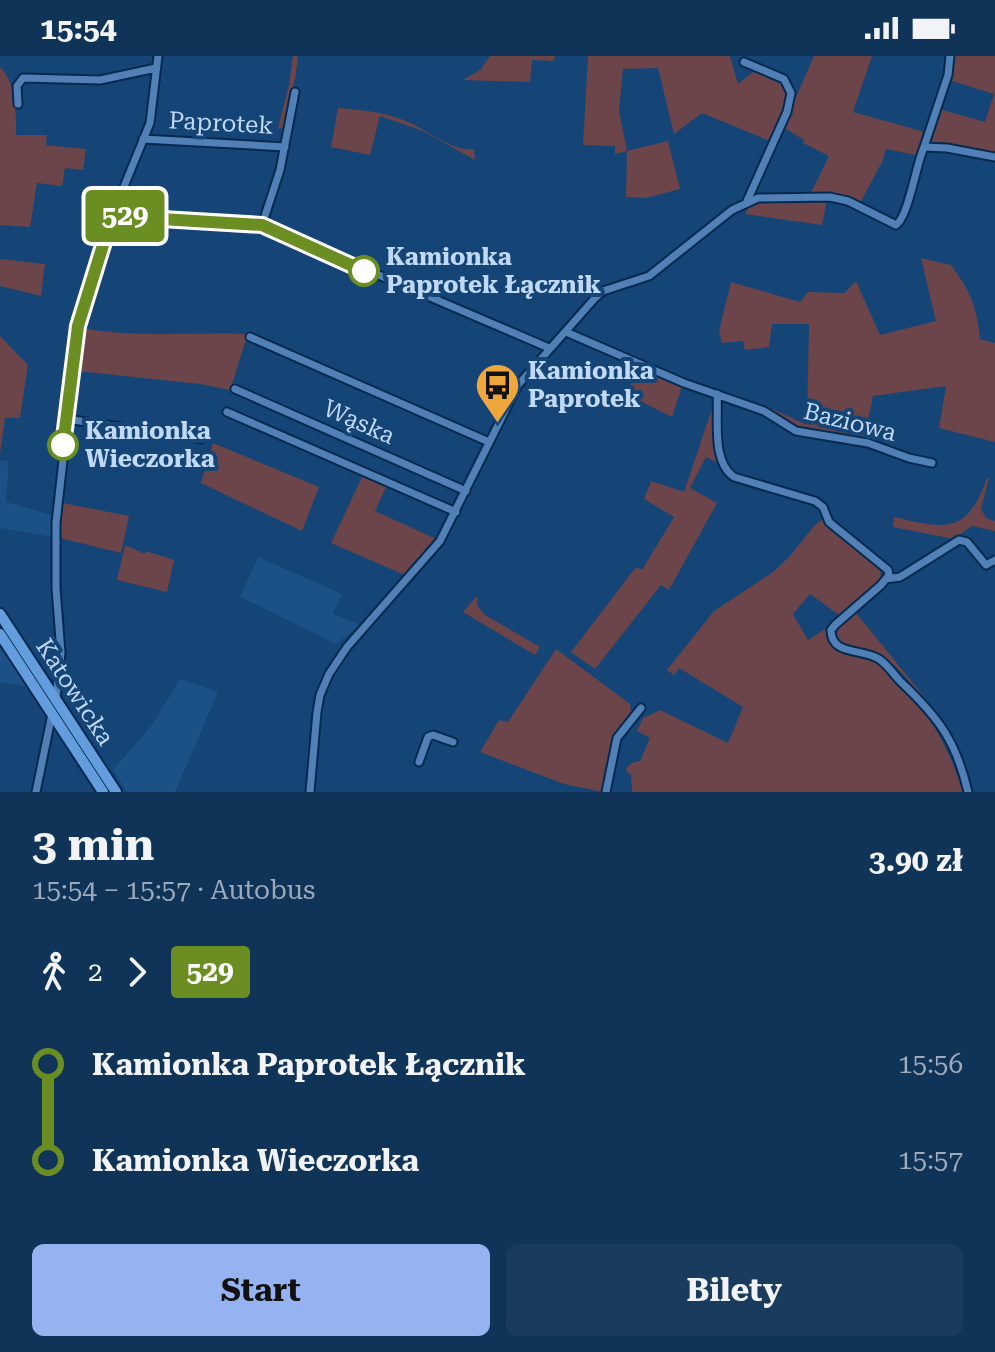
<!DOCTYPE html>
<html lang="pl">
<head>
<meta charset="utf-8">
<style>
	body { margin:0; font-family:"Roboto Serif",serif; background:#193b5e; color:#f1f3f6; height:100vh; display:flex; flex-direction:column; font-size:30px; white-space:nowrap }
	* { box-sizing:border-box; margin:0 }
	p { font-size:26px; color:#9caaba }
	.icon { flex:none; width:44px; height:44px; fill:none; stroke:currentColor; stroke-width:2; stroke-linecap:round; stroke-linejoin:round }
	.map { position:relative; height:736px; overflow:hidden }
	.side { display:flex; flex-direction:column; background:#103358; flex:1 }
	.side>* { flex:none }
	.badge { padding:0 16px; border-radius:6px; font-size:28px; line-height:52px }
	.map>.badge { position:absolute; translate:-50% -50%; box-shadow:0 0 0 4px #fff }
	.legs { display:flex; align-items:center; gap:12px; height:88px; padding:0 32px; font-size:26px }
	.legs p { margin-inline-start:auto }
	.head { display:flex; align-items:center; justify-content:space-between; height:136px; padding:0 32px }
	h1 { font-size:44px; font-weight:700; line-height:60px }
	.button { display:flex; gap:16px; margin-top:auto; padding:16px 32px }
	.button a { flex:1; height:92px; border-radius:12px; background:#95b2f1; color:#111; font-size:32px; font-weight:700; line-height:92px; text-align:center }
	.button a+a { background:#193b5e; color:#f1f3f6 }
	ul { padding:0 32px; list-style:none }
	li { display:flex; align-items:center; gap:28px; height:96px; font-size:30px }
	li i { display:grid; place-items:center; width:12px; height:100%; margin:0 10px; background:currentColor }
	li i::after { content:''; width:20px; height:20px; margin:-10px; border:6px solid; border-radius:50%; background:#103358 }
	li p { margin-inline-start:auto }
	li:first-child i { background:linear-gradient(#0000 50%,currentColor 0) }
	li:last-child i { background:linear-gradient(currentColor 50%,#0000 0) }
	.status { display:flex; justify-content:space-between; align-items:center; height:56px; padding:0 40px; background:#103358; direction:ltr }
	.status svg { height:22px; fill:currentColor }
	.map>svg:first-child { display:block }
</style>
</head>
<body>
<div class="status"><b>15:54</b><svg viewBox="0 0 49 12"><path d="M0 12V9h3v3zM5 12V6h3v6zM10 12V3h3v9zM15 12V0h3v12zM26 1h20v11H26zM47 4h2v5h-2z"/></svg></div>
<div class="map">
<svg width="995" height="736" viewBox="0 0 995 736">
	<rect width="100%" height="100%" fill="#154476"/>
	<!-- built -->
	<path fill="#1b5187" d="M0,404L9,405L6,446L52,459L53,481L0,472Z
		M258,501L342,538L333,558L360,569L336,588L240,541Z
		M0,573L28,631L0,626Z
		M180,623L218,636L175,736H127L113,714L152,669Z"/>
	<!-- green -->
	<path fill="#6b4549" d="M293,0H298C296,25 289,48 285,73L278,72L289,29Z
		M490,0H555L554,5L532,4L530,26L463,24L480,14Z
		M588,0H730L738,28L756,14L782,26L788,39L770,85L702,57L674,78L658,12L623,13L619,55L627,95L668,85L680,133L646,142L626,141L627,95L615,98V90L583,89Z
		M814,0H872L853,56L925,76L916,99L886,93L883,104L860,147L827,138L811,137L829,100L803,87L804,84L783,71Z
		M953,0H995V99L933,89L929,86L939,53L985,66L994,38L949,24Z
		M0,11C17,28 16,57 16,79H47L46,89L86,93L83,114L65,112L62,130L37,127L30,171L0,169Z
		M338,52C363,54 386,56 408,66C428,74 452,96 474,93L475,104L423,75L380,60L370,99L331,91Z
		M766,144H827L822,169L745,158L750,149Z
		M921,202L951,209C970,235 977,250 980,283L995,287V386L939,372L946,330L873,340L864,384L804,376L765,353L766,350L807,369L809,268H772L769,291L745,294L743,285L722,287L719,275L731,226L800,246L808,236L844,237L856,225L880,279L936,265Z
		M0,203L45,208L41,240L0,230Z
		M82,272C133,282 191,276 245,278L246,284L230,334L200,328L77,315L81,303Z
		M0,280L28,309L20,362H5L0,398Z
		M639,312L682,330L672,361L626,338Z
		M714,347L719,408L706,401L690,432L717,447L669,534L661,529L595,613L571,596L636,511L642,514L674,461L644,443L651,425L684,436Z
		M213,387L319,431L302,475L201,427Z
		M363,419L387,429L375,455L436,483L407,520L331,487Z
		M987,422H989L981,453L986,462L995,465V475L972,470L953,483L893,471L894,461C945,473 967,479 987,422Z
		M63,447L129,460L121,497L60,482Z
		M823,463L881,513L880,524L839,559L810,538L793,558L808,584L825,573C839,607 856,591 879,609C922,642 947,685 963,736H632L631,719L626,715C628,708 633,706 640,705L650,682L637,675L643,662L660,654L728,687L743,651L679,612L674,619L667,614L714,555L773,516L790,500L814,470Z
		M125,489L145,498L146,495L174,504L167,536L117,524Z
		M477,540V549L485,559L540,591L535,599L463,556Z
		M856,557L931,649C917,635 893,604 876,596C865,591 839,595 837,580C835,569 848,562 856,557Z
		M556,593L630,648L631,656C611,679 605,706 603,736L564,728L480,696L499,664L508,666Z"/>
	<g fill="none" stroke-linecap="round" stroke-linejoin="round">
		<defs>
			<path id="minor" d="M744,6L784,23L791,37L787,56L747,145
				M18,48L17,30L23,22L100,24L156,12
				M143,83L285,91
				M924,91L948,19L950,0
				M112,160L262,169L549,292
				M262,169L280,114L295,36
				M566,276L684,327L764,355L796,375L868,387L909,402L932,407
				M250,281L489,386
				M235,333L466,435
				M717,338C719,363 711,405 734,421L815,445L823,451L829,466L888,514L889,519L881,529L835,569L831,574C831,600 862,592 879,603C888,609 894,619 901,626C939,662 956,685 968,736
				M227,356L456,456
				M66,363L202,383
				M886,523L900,521L959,484L967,486L986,509L995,504
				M56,642L61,597L56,532V467L78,270L112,160L150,67L158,0
				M419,706L428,681L433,679L453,686
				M36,736L52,658
				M310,736L317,656L320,639L329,618L347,591L440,485L518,329L595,242L603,235L649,220L732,154L758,142L830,141L848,145L896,169C908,162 916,109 924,91L947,92L995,101
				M606,736L617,682L641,652"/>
			<path id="primary" d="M0,558L116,736
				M0,578L103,736"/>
		</defs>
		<!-- minor casing -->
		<use href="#minor" stroke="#062a4f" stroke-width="11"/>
		<!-- primary casing -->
		<use href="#primary" stroke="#062a4f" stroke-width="14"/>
		<!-- minor -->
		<use href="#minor" stroke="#5180b6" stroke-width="7"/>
		<!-- primary -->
		<use href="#primary" stroke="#649dde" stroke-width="10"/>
	</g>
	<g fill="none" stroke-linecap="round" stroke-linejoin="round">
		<defs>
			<path id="line-1" d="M63,389L78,270L112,160L262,169L364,215"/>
		</defs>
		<!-- line-1 casing -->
		<use href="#line-1" stroke="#fff" stroke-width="18"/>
		<!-- line-1 -->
		<use href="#line-1" stroke="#6b8e23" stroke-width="12"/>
	</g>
	<!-- icons -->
	<defs>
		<symbol id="bus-pin" viewBox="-11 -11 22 30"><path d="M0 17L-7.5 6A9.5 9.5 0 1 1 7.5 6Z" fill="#efa73d" stroke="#154476"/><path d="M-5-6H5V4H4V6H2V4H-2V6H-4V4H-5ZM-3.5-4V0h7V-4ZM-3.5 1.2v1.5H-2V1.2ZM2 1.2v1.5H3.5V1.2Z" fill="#111"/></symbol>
	</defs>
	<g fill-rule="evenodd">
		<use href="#bus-pin" x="472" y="304" width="51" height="69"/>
	</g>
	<!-- markers -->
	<g fill="#fff" stroke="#6b8e23" stroke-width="4">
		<circle cx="364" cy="215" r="14"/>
		<circle cx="63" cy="389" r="14"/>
	</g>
	<g text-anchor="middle" stroke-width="8" stroke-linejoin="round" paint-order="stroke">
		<!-- street labels -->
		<g font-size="24" fill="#c0d9f6" stroke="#154476">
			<text transform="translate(221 67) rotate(3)" y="8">Paprotek</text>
			<text transform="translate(359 366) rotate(24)" y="8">Wąska</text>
			<text transform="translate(850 366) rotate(14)" y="8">Baziowa</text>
			<text transform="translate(75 636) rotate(57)" y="8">Katowicka</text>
		</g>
		<!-- stop labels -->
		<g font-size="24" font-weight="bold" fill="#c0d9f6" stroke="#154476" text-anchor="start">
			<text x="386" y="209">Kamionka<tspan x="386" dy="28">Paprotek Łącznik</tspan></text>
			<text x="85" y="383">Kamionka<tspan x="85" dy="28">Wieczorka</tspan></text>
		</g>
		<!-- poi labels -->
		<g font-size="24" font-weight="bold" fill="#c0d9f6" stroke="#154476" text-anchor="start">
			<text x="528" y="323">Kamionka<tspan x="528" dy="28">Paprotek</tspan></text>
		</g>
	</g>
</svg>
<b class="badge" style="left:125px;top:160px;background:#6b8e23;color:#fff">529</b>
</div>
<section class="side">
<div class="head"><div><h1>3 min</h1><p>15:54 – 15:57 · Autobus</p></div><b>3.90 zł</b></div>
<div class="legs"><svg class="icon" aria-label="walk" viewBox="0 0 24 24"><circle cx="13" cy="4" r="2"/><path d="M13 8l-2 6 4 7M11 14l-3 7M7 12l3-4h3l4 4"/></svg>2<svg class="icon" aria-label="forward" viewBox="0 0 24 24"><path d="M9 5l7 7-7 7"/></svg><b class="badge" style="background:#6b8e23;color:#fff">529</b></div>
<ul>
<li><i style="color:#6b8e23"></i><b>Kamionka Paprotek Łącznik</b><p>15:56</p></li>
<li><i style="color:#6b8e23"></i><b>Kamionka Wieczorka</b><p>15:57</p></li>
</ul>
<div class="button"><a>Start</a><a>Bilety</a></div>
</section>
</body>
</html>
